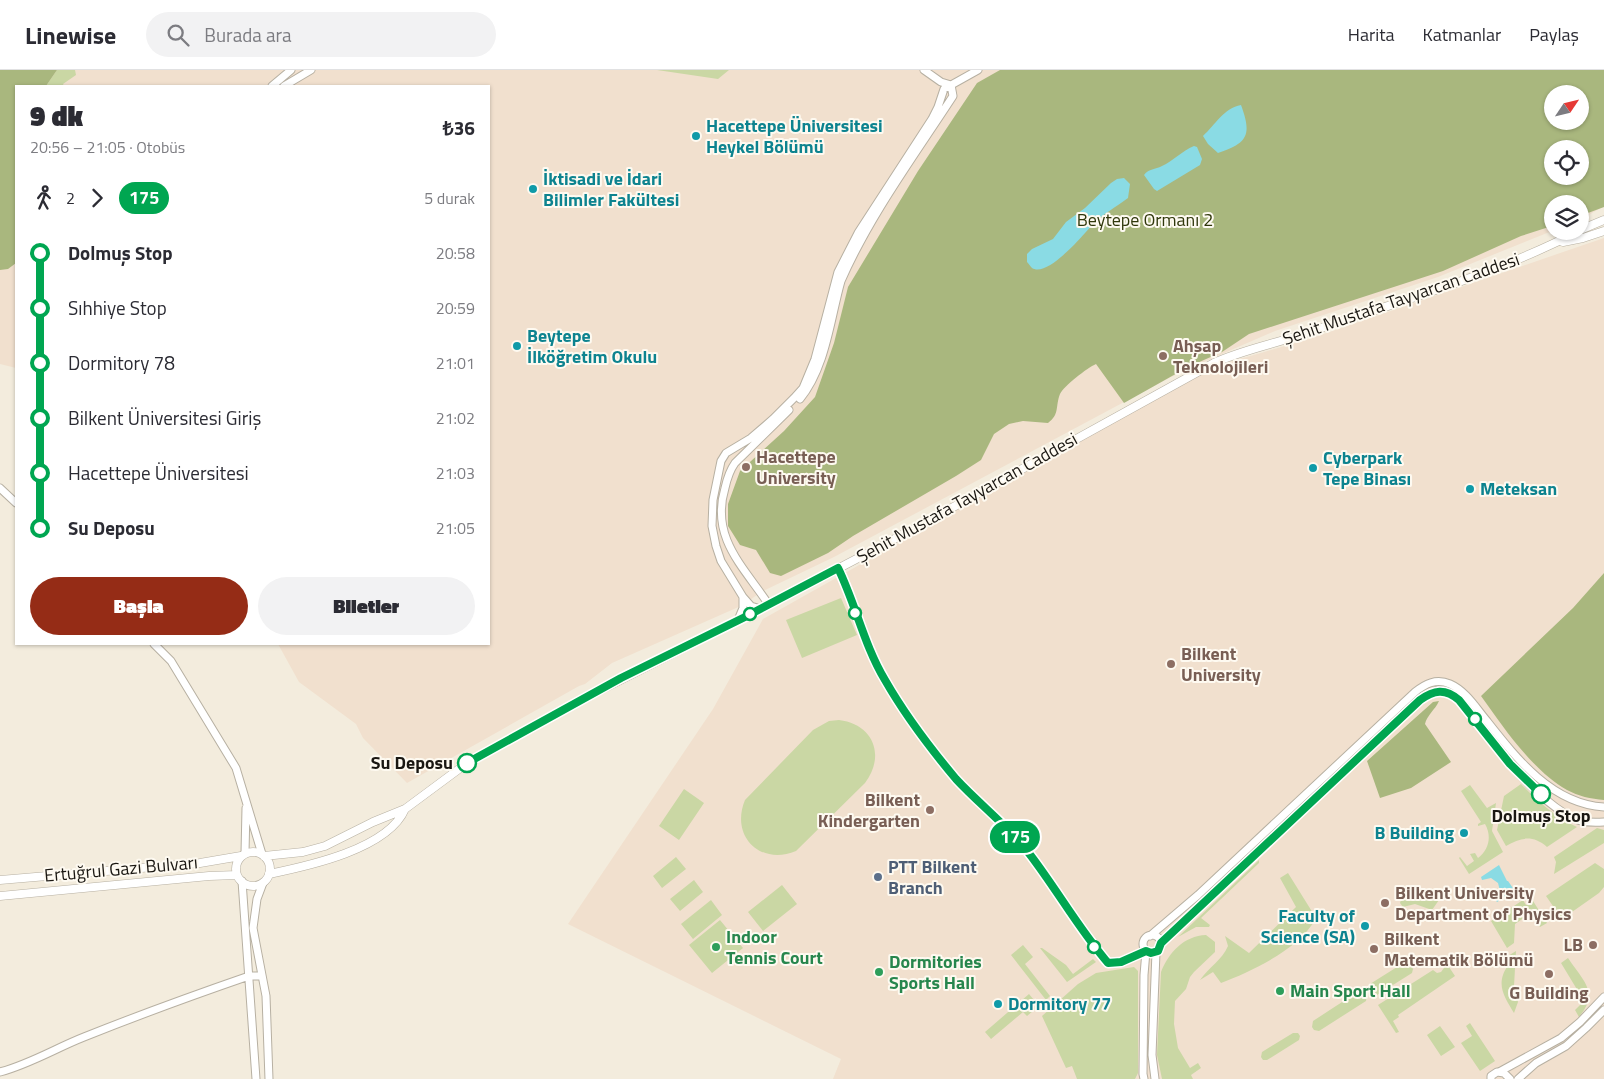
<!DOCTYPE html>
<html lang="tr">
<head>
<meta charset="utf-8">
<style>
	body { margin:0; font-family:"Titillium Web",sans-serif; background:#f2f2f3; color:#2b2b33; height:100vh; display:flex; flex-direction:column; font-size:19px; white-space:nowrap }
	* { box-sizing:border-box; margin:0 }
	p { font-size:16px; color:#7c7c81 }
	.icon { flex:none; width:28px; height:28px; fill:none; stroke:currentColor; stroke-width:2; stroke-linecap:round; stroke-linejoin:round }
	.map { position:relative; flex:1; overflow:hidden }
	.side { position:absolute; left:15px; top:15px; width:475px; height:560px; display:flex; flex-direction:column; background:#fff; border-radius:0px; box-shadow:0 1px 4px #0004 }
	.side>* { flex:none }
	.badge { padding:0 10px; border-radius:16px; font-size:18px; line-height:32px }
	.needle { width:32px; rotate:55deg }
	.fabs { position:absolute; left:1544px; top:15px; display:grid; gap:10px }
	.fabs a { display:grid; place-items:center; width:45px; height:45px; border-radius:50%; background:#fff; box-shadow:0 1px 4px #0004; font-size:25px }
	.map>.badge { position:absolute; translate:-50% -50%; box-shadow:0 0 0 2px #fff }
	.legs { display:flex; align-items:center; gap:8px; height:55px; padding:0 15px; font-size:16px }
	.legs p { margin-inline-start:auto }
	.overview { display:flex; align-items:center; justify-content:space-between; height:85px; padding:0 15px }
	h1 { font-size:28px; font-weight:800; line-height:38px }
	.cta { display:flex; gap:10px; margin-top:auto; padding:10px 15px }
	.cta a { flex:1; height:58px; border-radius:30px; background:#952c16; color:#fff; font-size:20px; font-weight:800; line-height:58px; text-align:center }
	.cta a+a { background:#f2f2f3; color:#2b2b33 }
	ul { padding:0 15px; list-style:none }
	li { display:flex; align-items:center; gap:18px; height:55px; font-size:19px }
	li i { display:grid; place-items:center; width:8px; height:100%; margin:0 6px; background:currentColor }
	li i::after { content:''; width:12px; height:12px; margin:-6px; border:4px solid; border-radius:50%; background:#fff }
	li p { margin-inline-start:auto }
	li:first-child i { background:linear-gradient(#0000 50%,currentColor 0) }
	li:last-child i { background:linear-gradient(currentColor 50%,#0000 0) }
	header { display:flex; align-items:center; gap:30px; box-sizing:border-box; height:70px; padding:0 25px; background:#fff; border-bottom:1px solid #e1e1e2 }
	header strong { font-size:24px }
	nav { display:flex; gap:28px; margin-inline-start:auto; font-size:18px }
	.search { width:350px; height:45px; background:#f2f2f3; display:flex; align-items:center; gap:12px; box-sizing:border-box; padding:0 18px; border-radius:28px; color:#7c7c81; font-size:19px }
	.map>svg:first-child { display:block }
</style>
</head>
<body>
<header>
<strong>Linewise</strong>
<div class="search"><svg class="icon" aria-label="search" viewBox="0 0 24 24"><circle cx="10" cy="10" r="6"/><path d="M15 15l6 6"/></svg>Burada ara</div>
<nav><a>Harita</a><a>Katmanlar</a><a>Paylaş</a></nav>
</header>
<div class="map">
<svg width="1604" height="1009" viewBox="0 0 1604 1009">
	<rect width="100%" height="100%" fill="#f3ecdd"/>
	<!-- education -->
	<path fill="#f1e0ce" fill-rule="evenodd" d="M14,0H1604V136L1580,150V134H1552V161L1438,207L1275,261L1208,290L1171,307L834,487L761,522L743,535L612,593L585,614L579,616L407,713L363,668L356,654L299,612L278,574H489V16H16V298L0,294V34ZM1552,24H1580V51H1552ZM1552,79H1580V106H1552Z
		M1604,168V1009H833L841,989L568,854L713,639L763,549L1212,297L1309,269Z"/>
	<!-- green -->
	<path fill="#cad7a4" d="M57,0H75L76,5L63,14L64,16H46Z
		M657,0H729L718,9Z
		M841,528L857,565L802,588L786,550Z
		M839,650C873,654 886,685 865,713L796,781C760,796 730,766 745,730L813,660L829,651Z
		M1521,714C1538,731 1555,747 1577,757L1547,777C1533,765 1521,767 1506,776L1497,760L1504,726Z
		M1470,715L1487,738L1496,733L1492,761L1503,782L1469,804L1459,788L1460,787L1467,796L1474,791L1470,784L1475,783L1478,788C1489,780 1492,766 1485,754L1478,756V754L1481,752L1461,721Z
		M684,719L704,733L679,770L659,756Z
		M1597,758L1604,760V773L1554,804L1556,792L1554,787Z
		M676,787L686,799L662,818L653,806Z
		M1259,790V793L1201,848L1210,855L1209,857H1196L1178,867Z
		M1595,793L1604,799V817L1599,823L1562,849L1546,826Z
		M1288,803L1316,848C1300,879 1252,901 1221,913L1213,902L1200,910C1209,897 1222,890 1228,876L1225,866L1249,883L1296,837L1280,808Z
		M694,810L703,822L680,841L670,829Z
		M782,815L797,834L763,861L748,842Z
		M1413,823L1429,826L1439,830L1432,840L1415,834L1403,837L1400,833L1401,830L1400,827Z
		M711,830L722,845L693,869L681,854Z
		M1523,830L1526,835L1533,831L1547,853L1540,857L1531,843L1515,854L1514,873L1507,878L1491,851Z
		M720,850L743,878L712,903L689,875Z
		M1206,865L1215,872V882L1194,902L1190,907L1186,919L1175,931L1174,954L1178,978L1190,998L1198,993L1201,998L1191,1005L1193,1009H1162L1157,985L1161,902C1169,882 1184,866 1206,865Z
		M1023,875L1033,887L1025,894L1050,926L1046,930L1011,885Z
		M1040,878H1042L1066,895L1073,904L1093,889L1096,892L1067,912Z
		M1516,881L1514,916L1518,932L1514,943C1507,931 1498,919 1503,905C1506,896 1510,897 1508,886Z
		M1568,888C1583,911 1600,922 1579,947L1575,940L1584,931L1561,893Z
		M1445,891L1455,906L1398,945L1399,947L1393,951L1399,962L1396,963L1378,935L1433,900L1437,903L1441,902L1444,898L1443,893Z
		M1405,892L1410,894L1413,899L1412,903L1377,925L1370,914Z
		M1134,897L1138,901V1003L1135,1009H1077L1072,996L1066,998L1042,946L1078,914L1096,903Z
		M1359,921L1367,924L1366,931L1319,961L1314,960L1312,957L1313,951Z
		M1029,924L1039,936L1027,946L1023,942L991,969L985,962Z
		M1470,953L1495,991L1480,1001L1461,973L1472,966L1466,956Z
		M1440,956L1455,977L1441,986L1427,965Z
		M1293,963H1298L1300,966L1299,970L1267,990H1263L1261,987L1262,982Z"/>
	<!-- forest -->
	<path fill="#a9b77e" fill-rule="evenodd" d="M0,0H57L46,16H16V193L8,199L0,200Z
		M1000,0H1604V137L1580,146V134H1552V156L1521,166L1443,201L1249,264L1222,282L1188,297L1124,333L1096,294C1087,298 1064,316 1060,324C1055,337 1060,344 1048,353L1023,351L1009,354L994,364L981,390L956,406L853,466L828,483L781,506L770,503L756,480L740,475L728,456V434L740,401L784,361L815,327L834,273L848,217L918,101L977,13ZM1552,24H1580V51H1552ZM1552,79H1580V106H1552Z
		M1604,503V730C1591,729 1578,726 1567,720C1532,700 1504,658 1481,626L1573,538Z
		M1439,631C1435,640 1427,645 1425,654L1451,692L1411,718L1380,728L1367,691L1433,632Z"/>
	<!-- water -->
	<path fill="#8adbe4" d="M1241,35C1252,65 1248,73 1218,83L1208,74L1203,66C1215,55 1224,38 1241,35Z
		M1194,76L1197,77L1202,89L1200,95L1157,121L1154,119L1144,105C1149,98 1155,100 1162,96C1173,91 1182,81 1194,76Z
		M1124,108L1130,114L1128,128C1116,137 1103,144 1093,154C1084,164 1048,208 1032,198C1030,196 1029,194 1027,192V184L1032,179L1053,169L1066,152L1085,138L1111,113L1117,109Z
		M1499,795L1507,811H1508L1515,821L1497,832L1495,829L1500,821L1498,813L1491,808L1482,810L1481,807Z"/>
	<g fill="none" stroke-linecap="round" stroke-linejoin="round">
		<defs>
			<path id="tertiary" d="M924,0L941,12L951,15
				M272,16L291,0
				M284,16L311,0
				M800,329C826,297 830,250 841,211C870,145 914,86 953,26L951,15
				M0,418L16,433
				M743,527L751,536L760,539
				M769,535C744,497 710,468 725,418C727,409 730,400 735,393L789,340
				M738,550L743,538V527L721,491L716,476L712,456L713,430L721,391L726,383L751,368L773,349L794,328L803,318L815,289L838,202L858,163L932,49L938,37L944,19L978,0
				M154,574L171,591L236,698L262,784
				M245,783L246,738
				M242,811L256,1009
				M263,813L257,829L253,858L266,926L269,1009
				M1143 874a9 9 0 1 1 18 0a9 9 0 1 1-18 0Z
				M1150,866L1198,825L1415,622C1425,614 1436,608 1450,614C1466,621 1476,638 1487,651C1517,689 1552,734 1604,737
				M1161,873L1420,630L1438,620L1453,624L1459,630C1491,669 1523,718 1567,745C1577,752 1592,753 1604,752
				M0,1002C30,994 56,978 84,967C139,945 194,925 249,906H262
				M1499,1002L1561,968L1580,952L1604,927
				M1144,1009L1143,1004L1144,905L1146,881
				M1155,1009L1152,985L1156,882
				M1491,1009V1006L1497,1002L1504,1003L1510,1009
				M1518,1009L1536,993L1566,976L1586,958L1604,940"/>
			<path id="secondary" d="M1580,160L1604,150
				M1563,172L1583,168L1604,161
				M236 799a17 17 0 1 1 34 0a17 17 0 1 1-34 0Z
				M264,786L303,782L325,776L373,752L405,739L463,696L577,632L769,535L919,456L1214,293C1240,281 1269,275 1297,266C1391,234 1490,207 1579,161
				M269,804C308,796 388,779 405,739
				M0,810L200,793L241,786
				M0,826L209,806L237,805"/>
		</defs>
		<!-- tertiary casing -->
		<use href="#tertiary" stroke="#b7b0a2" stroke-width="9"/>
		<!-- secondary casing -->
		<use href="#secondary" stroke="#b7b0a2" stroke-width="9"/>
		<!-- tertiary -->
		<use href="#tertiary" stroke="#fff" stroke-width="7"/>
		<!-- secondary -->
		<use href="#secondary" stroke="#fff" stroke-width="8"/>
	</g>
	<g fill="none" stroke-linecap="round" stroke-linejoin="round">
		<defs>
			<path id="line-1" d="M467,693L621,608L745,547L838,498C856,535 864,575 885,610C905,645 930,678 956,709C979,734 1007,755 1028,782C1056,818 1078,858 1108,893L1121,892L1146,881L1151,883L1158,881L1161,873L1420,630C1434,620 1445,618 1459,630L1510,694L1541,724"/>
		</defs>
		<!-- line-1 casing -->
		<use href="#line-1" stroke="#fff" stroke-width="11"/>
		<!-- line-1 -->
		<use href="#line-1" stroke="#00a651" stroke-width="8"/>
	</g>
	<!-- markers -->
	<g fill="#0f9aa8" stroke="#fefaf1" stroke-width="2">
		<circle cx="696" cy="66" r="5"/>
		<circle cx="533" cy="119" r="5"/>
		<circle cx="517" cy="276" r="5"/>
		<circle cx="1313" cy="398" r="5"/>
		<circle cx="1470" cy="419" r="5"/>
		<circle cx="1464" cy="763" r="5"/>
		<circle cx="1365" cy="856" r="5"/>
		<circle cx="998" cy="934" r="5"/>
	</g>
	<g fill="#8d6e63" stroke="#fefaf1" stroke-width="2">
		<circle cx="1163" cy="286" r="5"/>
		<circle cx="746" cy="397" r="5"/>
		<circle cx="1171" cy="594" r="5"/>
		<circle cx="930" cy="740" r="5"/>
		<circle cx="1385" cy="833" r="5"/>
		<circle cx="1593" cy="875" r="5"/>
		<circle cx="1374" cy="879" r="5"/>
		<circle cx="1549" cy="904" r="5"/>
	</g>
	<g fill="#fff" stroke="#00a651" stroke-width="2.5">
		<circle cx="855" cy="543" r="6"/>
		<circle cx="750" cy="544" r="6"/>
		<circle cx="1475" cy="649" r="6"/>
		<circle cx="467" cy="693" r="9"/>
		<circle cx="1541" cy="724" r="9"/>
		<circle cx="1094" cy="877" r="6"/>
	</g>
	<circle fill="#5c6f8a" stroke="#fefaf1" stroke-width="2" cx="878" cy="807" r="5"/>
	<g fill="#2e9e5b" stroke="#fefaf1" stroke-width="2">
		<circle cx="716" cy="877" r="5"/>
		<circle cx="879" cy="902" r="5"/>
		<circle cx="1280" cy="921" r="5"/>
	</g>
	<g text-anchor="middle" stroke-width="4" stroke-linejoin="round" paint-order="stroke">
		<!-- culture labels -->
		<g font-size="18" font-weight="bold" fill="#0d838f" stroke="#fefaf1" text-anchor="start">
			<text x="706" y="62">Hacettepe Üniversitesi<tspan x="706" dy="21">Heykel Bölümü</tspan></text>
			<text x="543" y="115">İktisadi ve İdari<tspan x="543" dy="21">Bilimler Fakültesi</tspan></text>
			<text x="527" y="272">Beytepe<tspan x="527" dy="21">İlköğretim Okulu</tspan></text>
			<text x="1323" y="394">Cyberpark<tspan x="1323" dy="21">Tepe Binası</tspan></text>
			<text x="1480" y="425">Meteksan</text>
			<text x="1454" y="769" text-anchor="end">B Building</text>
			<text x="1355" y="852" text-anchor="end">Faculty of<tspan x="1355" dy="21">Science (SA)</tspan></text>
			<text x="1008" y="940">Dormitory 77</text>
		</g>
		<!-- park labels -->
		<g font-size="18" fill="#2f370b" stroke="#fefaf1">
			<text x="1145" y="156">Beytepe Ormanı 2</text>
		</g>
		<!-- street labels -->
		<g font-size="18" fill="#1a1712" stroke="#fefaf1">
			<text transform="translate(1401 229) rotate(-19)" y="6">Şehit Mustafa Tayyarcan Caddesi</text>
			<text transform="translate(967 428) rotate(-29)" y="6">Şehit Mustafa Tayyarcan Caddesi</text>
			<text transform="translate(121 799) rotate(-5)" y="6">Ertuğrul Gazi Bulvarı</text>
		</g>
		<!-- education labels -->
		<g font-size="18" font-weight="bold" fill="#785e54" stroke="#fefaf1" text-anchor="start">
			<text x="1173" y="282">Ahşap<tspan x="1173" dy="21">Teknolojileri</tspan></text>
			<text x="756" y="393">Hacettepe<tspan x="756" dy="21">University</tspan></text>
			<text x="1181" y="590">Bilkent<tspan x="1181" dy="21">University</tspan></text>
			<text x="920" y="736" text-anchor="end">Bilkent<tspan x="920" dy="21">Kindergarten</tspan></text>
			<text x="1395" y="829">Bilkent University<tspan x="1395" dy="21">Department of Physics</tspan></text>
			<text x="1384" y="875">Bilkent<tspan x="1384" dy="21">Matematik Bölümü</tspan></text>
			<text x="1583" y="881" text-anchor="end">LB</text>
			<text x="1549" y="929" text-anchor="middle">G Building</text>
		</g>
		<!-- stop labels -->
		<g font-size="18" font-weight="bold" fill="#1a1712" stroke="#fefaf1" text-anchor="end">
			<text x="453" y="699">Su Deposu</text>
			<text x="1541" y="752" text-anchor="middle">Dolmuş Stop</text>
		</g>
		<!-- service labels -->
		<g font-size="18" font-weight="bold" fill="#4e5e75" stroke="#fefaf1" text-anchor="start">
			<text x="888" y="803">PTT Bilkent<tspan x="888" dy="21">Branch</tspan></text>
		</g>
		<!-- leisure labels -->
		<g font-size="18" font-weight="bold" fill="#27864d" stroke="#fefaf1" text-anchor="start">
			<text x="726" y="873">Indoor<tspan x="726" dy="21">Tennis Court</tspan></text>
			<text x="889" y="898">Dormitories<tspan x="889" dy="21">Sports Hall</tspan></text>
			<text x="1290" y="927">Main Sport Hall</text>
		</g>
	</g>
</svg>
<div class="fabs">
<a><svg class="needle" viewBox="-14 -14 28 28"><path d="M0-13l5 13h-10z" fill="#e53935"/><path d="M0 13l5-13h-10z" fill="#7c7c81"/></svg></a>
<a><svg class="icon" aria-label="locate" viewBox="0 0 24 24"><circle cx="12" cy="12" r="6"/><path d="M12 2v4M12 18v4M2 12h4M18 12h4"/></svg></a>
<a><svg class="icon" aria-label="layers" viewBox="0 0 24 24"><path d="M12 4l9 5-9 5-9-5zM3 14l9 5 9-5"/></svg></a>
</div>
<b class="badge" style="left:1015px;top:767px;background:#00a651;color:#fff">175</b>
<section class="side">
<div class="overview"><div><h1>9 dk</h1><p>20:56 – 21:05 · Otobüs</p></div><b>₺36</b></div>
<div class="legs"><svg class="icon" aria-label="walk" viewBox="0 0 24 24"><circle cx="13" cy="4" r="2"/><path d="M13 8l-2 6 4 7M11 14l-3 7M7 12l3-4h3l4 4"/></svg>2<svg class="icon" aria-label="forward" viewBox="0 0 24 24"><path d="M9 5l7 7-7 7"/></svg><b class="badge" style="background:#00a651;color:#fff">175</b><p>5 durak</p></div>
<ul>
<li><i style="color:#00a651"></i><b>Dolmuş Stop</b><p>20:58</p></li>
<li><i style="color:#00a651"></i><span>Sıhhiye Stop</span><p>20:59</p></li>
<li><i style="color:#00a651"></i><span>Dormitory 78</span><p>21:01</p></li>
<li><i style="color:#00a651"></i><span>Bilkent Üniversitesi Giriş</span><p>21:02</p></li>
<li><i style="color:#00a651"></i><span>Hacettepe Üniversitesi</span><p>21:03</p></li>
<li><i style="color:#00a651"></i><b>Su Deposu</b><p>21:05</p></li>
</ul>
<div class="cta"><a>Başla</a><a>Biletler</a></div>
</section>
</div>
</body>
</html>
